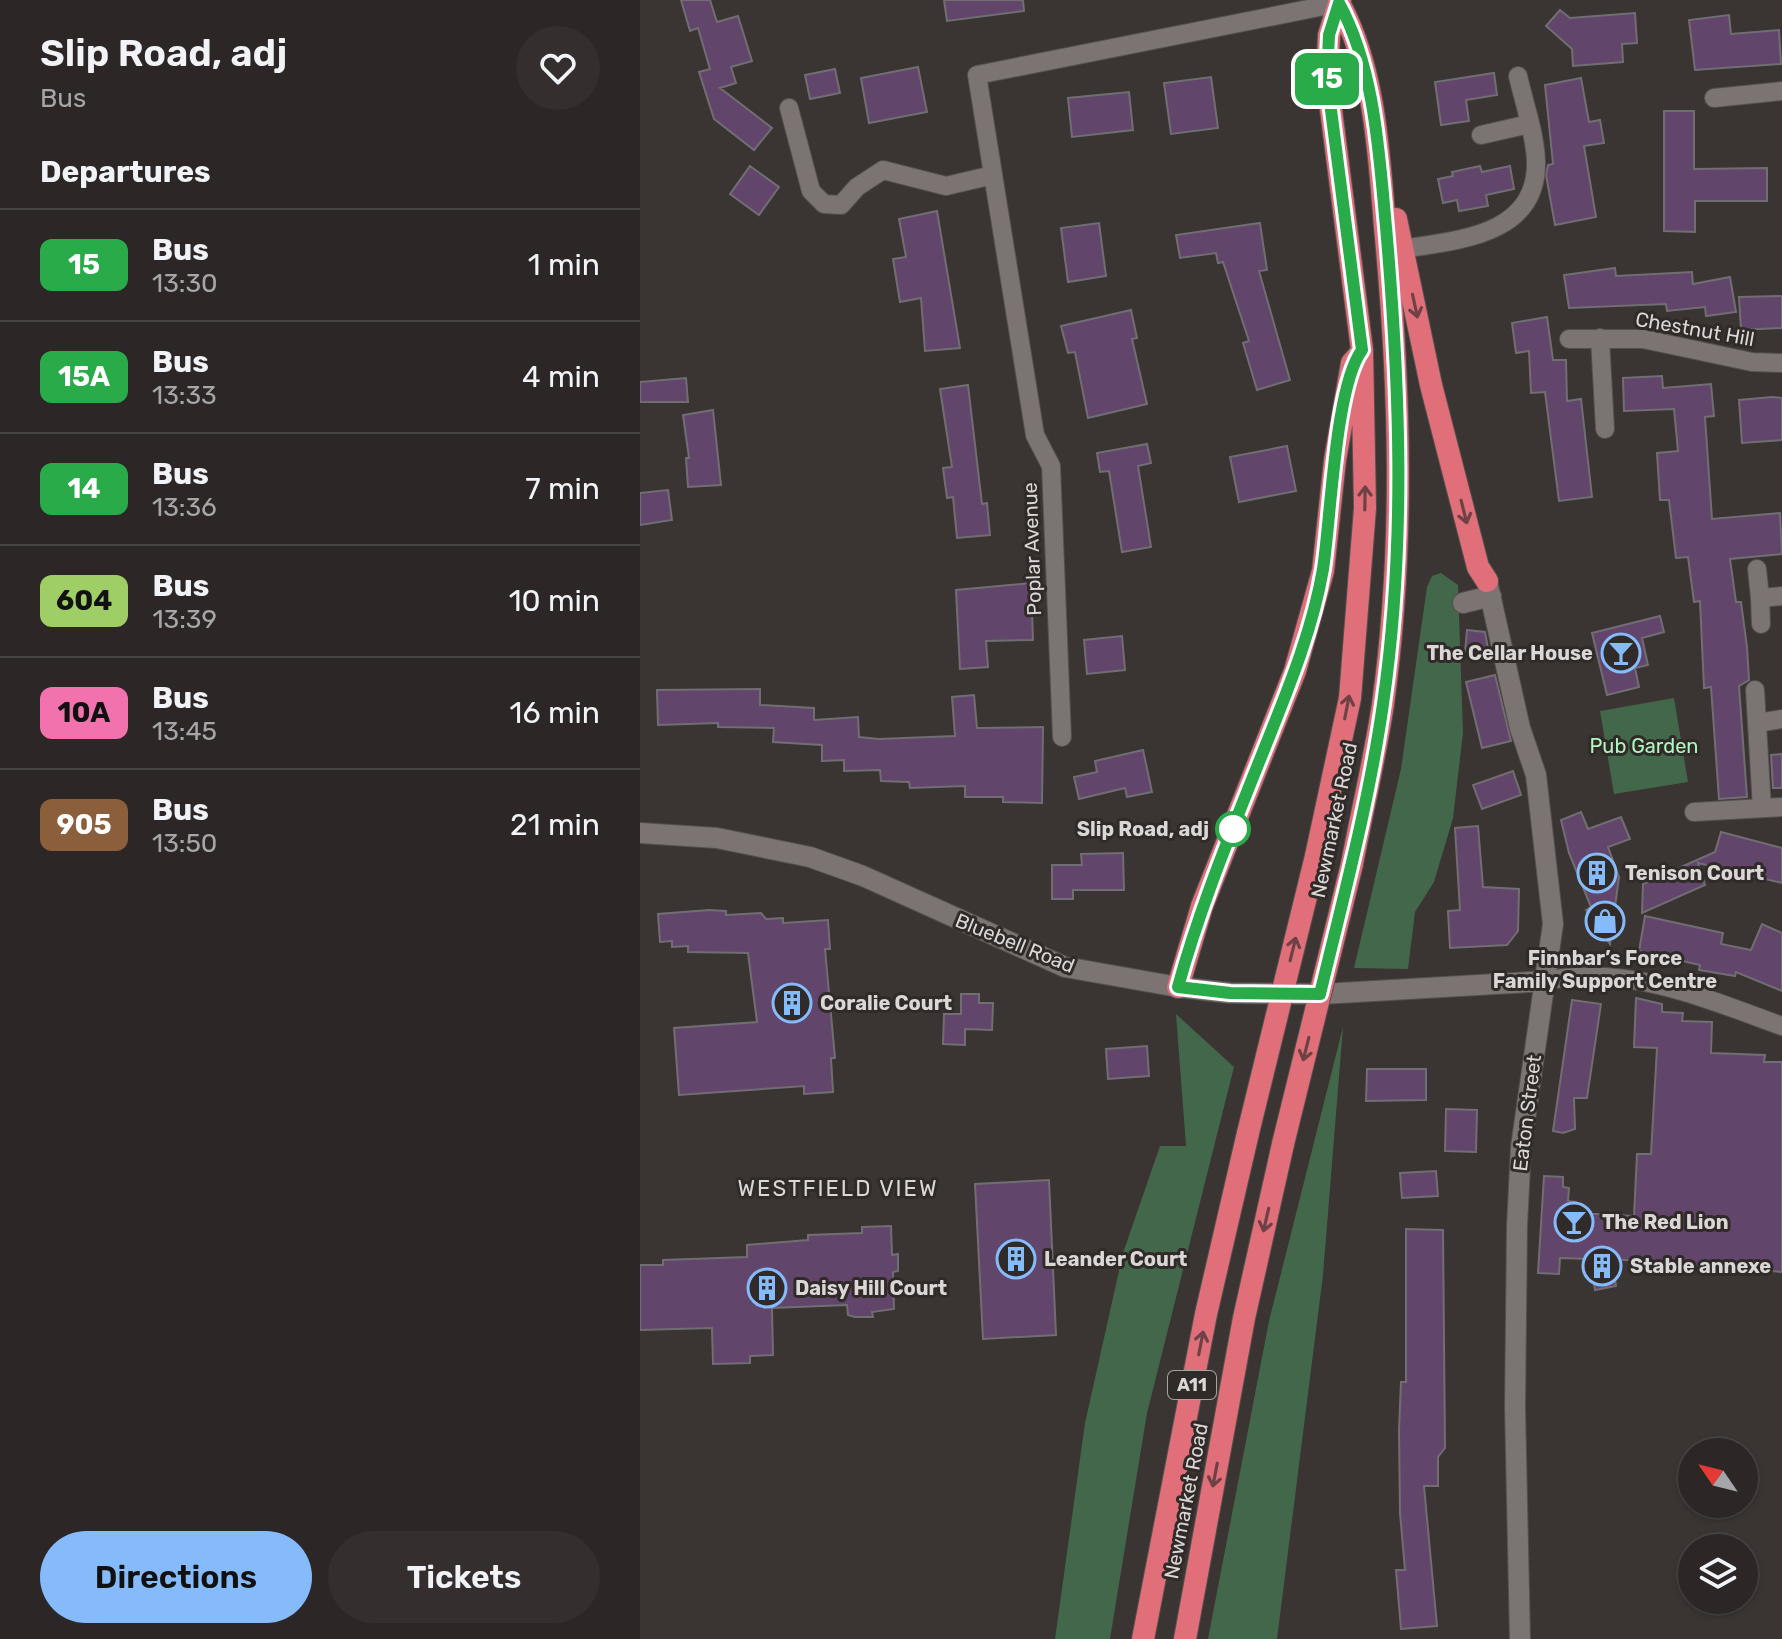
<!DOCTYPE html>
<html lang="en">
<head>
<meta charset="utf-8">
<style>
	body { margin:0; font-family:Rubik,sans-serif; background:#342f2e; color:#f1f3f6; height:100vh; display:flex; flex-direction:column; font-size:30px; white-space:nowrap }
	* { box-sizing:border-box; margin:0 }
	p { font-size:26px; color:#a6a5a7 }
	.icon { flex:none; width:44px; height:44px; fill:none; stroke:currentColor; stroke-width:2; stroke-linecap:round; stroke-linejoin:round }
	.map { position:relative; flex:1; overflow:hidden }
	.side { display:flex; flex-direction:column; background:#2c2726; width:640px }
	.side>* { flex:none }
	.badge { padding:0 16px; border-radius:12px; font-size:28px; line-height:52px }
	.needle { width:52px; rotate:305deg }
	.tools { position:absolute; left:1038px; top:1438px; display:grid; gap:16px }
	.tools a { display:grid; place-items:center; width:80px; height:80px; border-radius:50%; background:#2c2726; box-shadow:0 2px 6px #0004,0 0 0 2px #484443; font-size:40px }
	.map>.badge { position:absolute; translate:-50% -50%; box-shadow:0 0 0 4px #fff }
	h2 { padding:0 40px; font-size:30px; line-height:72px }
	.round { display:grid; place-items:center; flex:none; width:84px; height:84px; border-radius:42px; background:#342f2e }
	.overview { display:flex; align-items:center; justify-content:space-between; height:136px; padding:0 40px }
	h1 { font-size:38px; font-weight:600; line-height:60px }
	.button { display:flex; gap:16px; margin-top:auto; padding:16px 40px }
	.button a { flex:1; height:92px; border-radius:48px; background:#86bbfb; color:#111; font-size:32px; font-weight:600; line-height:92px; text-align:center }
	.button a+a { background:#342f2e; color:#f1f3f6 }
	ul { padding:0; list-style:none }
	li { display:flex; align-items:center; gap:24px; height:112px; padding:0 40px; border-top:2px solid #484443 }
	li div { flex:1 }
	li b { display:block; font-size:30px }
	li em { font-style:normal }
	li .badge { min-width:88px; font-weight:700; text-align:center }
	main { display:flex; flex:1; min-height:0 }
	.map>svg:first-child { display:block }
</style>
</head>
<body>
<main>
<section class="side">
<div class="overview"><div><h1>Slip Road, adj</h1><p>Bus</p></div><a class="round"><svg class="icon" aria-label="heart" viewBox="0 0 24 24"><path d="M12 20l-8-8c-3-5 5-10 8-4 3-6 11-1 8 4z"/></svg></a></div>
<h2>Departures</h2>
<ul>
<li><span class="badge" style="background:#29ab4a;color:#fff">15</span><div><b>Bus</b><p>13:30</p></div><em>1 min</em></li>
<li><span class="badge" style="background:#29ab4a;color:#fff">15A</span><div><b>Bus</b><p>13:33</p></div><em>4 min</em></li>
<li><span class="badge" style="background:#29ab4a;color:#fff">14</span><div><b>Bus</b><p>13:36</p></div><em>7 min</em></li>
<li><span class="badge" style="background:#9fce66;color:#111">604</span><div><b>Bus</b><p>13:39</p></div><em>10 min</em></li>
<li><span class="badge" style="background:#f172ac;color:#111">10A</span><div><b>Bus</b><p>13:45</p></div><em>16 min</em></li>
<li><span class="badge" style="background:#8b5e3c;color:#fff">905</span><div><b>Bus</b><p>13:50</p></div><em>21 min</em></li>
</ul>
<div class="button"><a>Directions</a><a>Tickets</a></div>
</section>
<div class="map">
<svg width="1142" height="1639" viewBox="0 0 1142 1639">
	<rect width="100%" height="100%" fill="#3a3432"/>
	<!-- green -->
	<path fill="#43674b" d="M801,573L818,585L823,733L813,818L794,882L775,912L768,969L714,968L761,769L787,587L792,576Z
		M1034,698L1048,782L974,794L960,711Z
		M536,1014L594,1067L507,1413L470,1639H415L445,1423L483,1253L520,1146H546Z
		M703,1027L683,1275L637,1639H568L629,1321Z"/>
	<!-- building -->
	<path fill="#62456b" stroke="#716e73" stroke-width="2" d="M41,0H70L77,22L98,16L112,61L91,67L96,83L80,88L132,128L114,150L74,119L59,72L70,69L58,28L50,31Z
		M304,0H383L384,11L307,21Z
		M920,10L930,18L995,13L997,43L982,44L983,62L933,66L932,49L906,26Z
		M1089,15L1091,34L1139,30L1141,64L1055,70L1049,20Z
		M278,67L287,112L229,123L221,78Z
		M195,69L200,93L170,99L165,75Z
		M854,73L857,95L826,100L829,121L801,125L795,82Z
		M571,77L578,128L531,134L524,83Z
		M941,78L949,122L960,120L964,143L944,146L956,217L915,225L906,175L908,165L913,164L905,85Z
		M489,92L493,130L432,137L428,98Z
		M1024,111H1054V169L1127,168V201H1055V232L1024,231Z
		M110,166L139,187L119,215L90,194Z
		M840,166L842,172L870,166L874,189L846,195L848,206L819,211L817,200L803,203L798,179L813,176L812,172Z
		M297,211L320,348L285,351L281,298L260,302L253,259L266,257L259,219Z
		M459,223L466,276L428,282L421,228Z
		M620,223L627,270L619,271L650,380L617,390L603,343L609,341L583,262L578,263L576,253L540,258L536,235Z
		M975,268L976,276L1052,272L1053,284L1090,277L1096,312L1066,316L1065,307L1027,311L1026,304L929,308L924,275Z
		M1142,296V328L1101,330L1099,297Z
		M491,310L497,338L492,339L507,404L448,418L435,352L428,353L421,326Z
		M907,317L913,360H926L927,401L941,399L952,497L919,501L905,392L891,393L889,351L876,353L872,323Z
		M1022,376L1023,388L1071,384L1074,416L1065,417L1072,519L1140,513L1142,554L1090,559L1096,602H1101L1107,647L1109,680L1099,686L1107,797L1079,799L1071,687L1064,688L1060,601L1054,602L1048,557L1036,558L1029,500H1020L1017,453L1038,451L1034,409L984,411L983,378Z
		M46,378L48,402H0V382Z
		M328,385L342,504L347,503L350,535L317,538L313,497L307,498L303,468L312,467L300,389Z
		M1132,397L1142,398V440L1102,443L1099,400Z
		M73,410L81,485L48,487L46,458H49L43,415Z
		M507,444L511,463L498,466L511,547L482,552L469,471L460,472L457,453Z
		M647,446L656,491L599,502L590,457Z
		M28,490L32,520L0,525V493Z
		M391,583L393,640L346,641L348,667L320,669L316,590Z
		M1020,616L1024,632L1002,638L1008,665L995,668L999,687L967,695L952,633Z
		M827,630L845,632L849,654L825,652Z
		M482,636L485,670L447,674L444,640Z
		M855,675L871,741L842,748L826,682Z
		M120,689V705L174,708V720L218,717L219,737L239,739L315,736L312,697L334,695L337,728L403,727L402,803L363,802V797H325V786L270,788L269,782L241,781L240,770L204,771V760L182,761V745L133,742L134,728L78,727V723L18,725L17,690Z
		M503,750L512,792L487,797L485,788L439,799L434,777L457,772L455,761Z
		M1142,754V788H1133L1131,755Z
		M873,771L881,795L842,809L833,785Z
		M941,812L948,829L981,817L990,839L968,847L979,877L970,944L946,910L951,907L929,853L921,820Z
		M838,826L843,887L879,889L878,931L867,945L810,948L808,911L820,910L815,828Z
		M1081,832L1142,848V883L1058,863L1065,885L1002,913L1003,884L1075,852Z
		M483,853L484,890H433V899H412V865H442L441,854Z
		M69,910L86,911V915L121,913L126,919L143,918V923L188,920L190,949H185L195,1058H191L193,1092L164,1094V1086L39,1095L34,1028L117,1022L108,953L48,952V946L32,947V941L20,942L18,914Z
		M1005,916L1083,933L1081,944L1111,950L1122,924L1142,933V991L1096,972L1095,976L1059,970L1060,965L999,951Z
		M321,994H339V1003H353L352,1030L325,1029V1045L303,1044L304,1014H321Z
		M996,998L1022,1004V1012L1043,1013L1042,1021L1072,1022L1071,1053L1125,1055L1124,1062H1142V1272L972,1259L976,1286L955,1290L950,1259L920,1258L919,1274L898,1273L904,1176L923,1177V1187L929,1188L928,1201L936,1202L935,1213L994,1216L997,1154H1011L1017,1048L994,1047Z
		M932,1000L961,1004L947,1098H934L935,1129L923,1133L913,1131Z
		M507,1046L509,1076L468,1079L466,1049Z
		M727,1069H786V1100L726,1101Z
		M806,1109L837,1110L836,1152L805,1151Z
		M796,1171L798,1196L762,1198L760,1173Z
		M409,1180L416,1335L343,1339L335,1184Z
		M251,1226L252,1255L258,1254V1271L253,1272L254,1309L232,1312L233,1317H215L208,1315L207,1305L132,1308L133,1355L110,1356V1363L73,1364L72,1328L0,1330V1265H23V1260L107,1257V1245L168,1240V1235L222,1233V1227Z
		M766,1229L803,1230L805,1448L798,1457V1486H784L797,1626L761,1629L756,1570H765L760,1513L759,1430L761,1382H766Z"/>
	<g fill="none" stroke-linecap="round" stroke-linejoin="round">
		<defs>
			<path id="minor" d="M1074,98L1142,91
				M149,108L171,191L184,204L201,205L217,187L243,170L306,186L353,175
				M841,135L889,124
				M763,249C817,240 898,236 896,161C895,133 884,103 878,76
				M960,338L965,429
				M929,339H1003L1112,362L1142,363
				M1117,569L1120,598L1142,596
				M1120,598L1121,624
				M1115,690L1122,808
				M1117,723L1142,719
				M422,737L411,466L395,435L337,75L699,3
				M1054,812L1142,807
				M906,981C987,964 1067,999 1142,1026"/>
			<path id="tertiary" d="M847,581L880,728L896,775L913,924L881,1147L877,1226L875,1407L880,1639
				M823,603L851,596
				M0,833L77,838L170,857L223,876L425,967L538,987L590,993L682,994L906,981"/>
			<path id="trunk" d="M699,3C735,69 739,154 745,227C760,386 765,545 743,704C735,758 722,811 712,864
				M756,219L791,385L838,567L847,581
				M676,856L710,698L725,508L722,350L687,79L689,35L700,0
				M538,987L562,906L655,671L683,571L695,460L712,363L720,354
				M503,1639L566,1314L608,1133
				M545,1639L604,1318L643,1144"/>
		</defs>
		<!-- minor casing -->
		<use href="#minor" stroke="#55504f" stroke-width="20"/>
		<!-- tertiary casing -->
		<use href="#tertiary" stroke="#55504f" stroke-width="22"/>
		<!-- trunk casing -->
		<use href="#trunk" stroke="#55504f" stroke-width="24"/>
		<!-- minor -->
		<use href="#minor" stroke="#7b7472" stroke-width="18"/>
		<!-- tertiary -->
		<use href="#tertiary" stroke="#7b7472" stroke-width="20"/>
		<!-- trunk -->
		<use href="#trunk" stroke="#e06f7a" stroke-width="22"/>
		<defs>
			<path id="trunk-bridge" d="M608,1133L676,856
				M643,1144L712,864"/>
		</defs>
		<!-- trunk-bridge casing -->
		<use href="#trunk-bridge" stroke="#55504f" stroke-width="24" stroke-linecap="butt"/>
		<!-- trunk-bridge -->
		<use href="#trunk-bridge" stroke="#e06f7a" stroke-width="22"/>
	</g>
	<!-- one-way arrows -->
	<defs><path id="oneway-shaft" d="M-6 0H5M1.5-3L5.5 0L1.5 3" fill="none" stroke-width="1.6" stroke-linecap="round" stroke-linejoin="round" transform="scale(2)"/></defs>
	<g stroke="#6e4245">
		<use href="#oneway-shaft" transform="translate(775 306) rotate(78)"/>
		<use href="#oneway-shaft" transform="translate(725 498) rotate(-89)"/>
		<use href="#oneway-shaft" transform="translate(824 512) rotate(76)"/>
		<use href="#oneway-shaft" transform="translate(707 707) rotate(-79)"/>
		<use href="#oneway-shaft" transform="translate(653 949) rotate(-76)"/>
		<use href="#oneway-shaft" transform="translate(666 1049) rotate(104)"/>
		<use href="#oneway-shaft" transform="translate(626 1220) rotate(103)"/>
		<use href="#oneway-shaft" transform="translate(561 1343) rotate(-79)"/>
		<use href="#oneway-shaft" transform="translate(575 1475) rotate(101)"/>
	</g>
	<g fill="none" stroke-linecap="round" stroke-linejoin="round">
		<defs>
			<path id="line" d="M699,3C735,69 739,154 746,227C760,386 766,546 743,704C729,802 703,899 680,994L590,993L538,987C561,903 595,823 627,742C649,687 673,628 683,569C691,518 695,386 722,350L687,79L689,35Z"/>
		</defs>
		<!-- line casing -->
		<use href="#line" stroke="#fff" stroke-width="18"/>
		<!-- line -->
		<use href="#line" stroke="#29ab4a" stroke-width="12"/>
	</g>
	<!-- icons -->
	<defs>
		<symbol id="bar-ring" viewBox="-11 -11 22 22"><circle r="9.5" fill="#302a28" stroke="#86bbfb" stroke-width="1.5"/><path d="M-6-5H6L.8 .8V4.5H3.5V6h-7V4.5H-.8V.8Z" fill="#86bbfb"/></symbol>
		<symbol id="building-ring" viewBox="-11 -11 22 22"><circle r="9.5" fill="#302a28" stroke="#86bbfb" stroke-width="1.5"/><path d="M-4-6H4V6H1V3H-1V6H-4ZM-2.5-4.3h1.7v1.8h-1.7ZM.8-4.3h1.7v1.8H.8ZM-2.5-1h1.7V.8h-1.7ZM.8-1h1.7V.8H.8Z" fill="#86bbfb"/></symbol>
		<symbol id="shop-ring" viewBox="-11 -11 22 22"><circle r="9.5" fill="#302a28" stroke="#86bbfb" stroke-width="1.5"/><path d="M-5-2.5h2.3a2.7 3.5 0 0 1 5.4 0H5L5.5 6h-11ZM-1.5-2.5h3a1.5 2.3 0 0 0-3 0Z" fill="#86bbfb"/></symbol>
	</defs>
	<g fill-rule="evenodd">
		<use href="#bar-ring" x="959" y="631" width="44" height="44"/>
		<use href="#building-ring" x="935" y="851" width="44" height="44"/>
		<use href="#shop-ring" x="943" y="899" width="44" height="44"/>
		<use href="#building-ring" x="130" y="981" width="44" height="44"/>
		<use href="#bar-ring" x="912" y="1200" width="44" height="44"/>
		<use href="#building-ring" x="354" y="1237" width="44" height="44"/>
		<use href="#building-ring" x="940" y="1244" width="44" height="44"/>
		<use href="#building-ring" x="105" y="1266" width="44" height="44"/>
	</g>
	<!-- markers -->
	<circle fill="#fff" stroke="#29ab4a" stroke-width="4" cx="593" cy="829" r="16"/>
	<g text-anchor="middle" stroke-width="6" stroke-linejoin="round" paint-order="stroke">
		<!-- shield labels -->
		<rect fill="#302a28" stroke="#a8a3a2" stroke-width="2" x="528" y="1371" width="48" height="28" rx="6"/>
		<g font-size="18" font-weight="bold" fill="#dbd7d6">
			<text x="552" y="1391">A11</text>
		</g>
		<!-- street labels -->
		<g font-size="20" fill="#dbd7d6" stroke="#302a28">
			<text transform="translate(1055 329) rotate(10)" y="7">Chestnut Hill</text>
			<text transform="translate(392 549) rotate(-92)" y="7">Poplar Avenue</text>
			<text transform="translate(694 820) rotate(-78)" y="7">Newmarket Road</text>
			<text transform="translate(375 943) rotate(22)" y="7">Bluebell Road</text>
			<text transform="translate(887 1113) rotate(-83)" y="7">Eaton Street</text>
			<text transform="translate(546 1501) rotate(-79)" y="7">Newmarket Road</text>
		</g>
		<!-- poi labels -->
		<g font-size="20" font-weight="bold" fill="#dbd7d6" stroke="#302a28" text-anchor="start">
			<text x="953" y="660" text-anchor="end">The Cellar House</text>
			<text x="985" y="880">Tenison Court</text>
			<text x="965" y="965" text-anchor="middle">Finnbar’s Force<tspan x="965" dy="23">Family Support Centre</tspan></text>
			<text x="180" y="1010">Coralie Court</text>
			<text x="962" y="1229">The Red Lion</text>
			<text x="404" y="1266">Leander Court</text>
			<text x="990" y="1273">Stable annexe</text>
			<text x="155" y="1295">Daisy Hill Court</text>
		</g>
		<!-- park labels -->
		<g font-size="20" fill="#b1f6c1" stroke="#302a28">
			<text x="1004" y="753">Pub Garden</text>
		</g>
		<!-- stop labels -->
		<g font-size="20" font-weight="bold" fill="#dbd7d6" stroke="#302a28" text-anchor="end">
			<text x="569" y="836">Slip Road, adj</text>
		</g>
		<!-- neighbourhood labels -->
		<g font-size="22" letter-spacing="2" fill="#dbd7d6" stroke="#302a28">
			<text x="198" y="1196">WESTFIELD VIEW</text>
		</g>
	</g>
</svg>
<div class="tools">
<a><svg class="needle" viewBox="-14 -14 28 28"><path d="M0-13l5 13h-10z" fill="#e53935"/><path d="M0 13l5-13h-10z" fill="#a6a5a7"/></svg></a>
<a><svg class="icon" aria-label="layers" viewBox="0 0 24 24"><path d="M12 4l9 5-9 5-9-5zM3 14l9 5 9-5"/></svg></a>
</div>
<b class="badge" style="left:687px;top:79px;background:#29ab4a;color:#fff">15</b>
</div>
</main>
</body>
</html>
